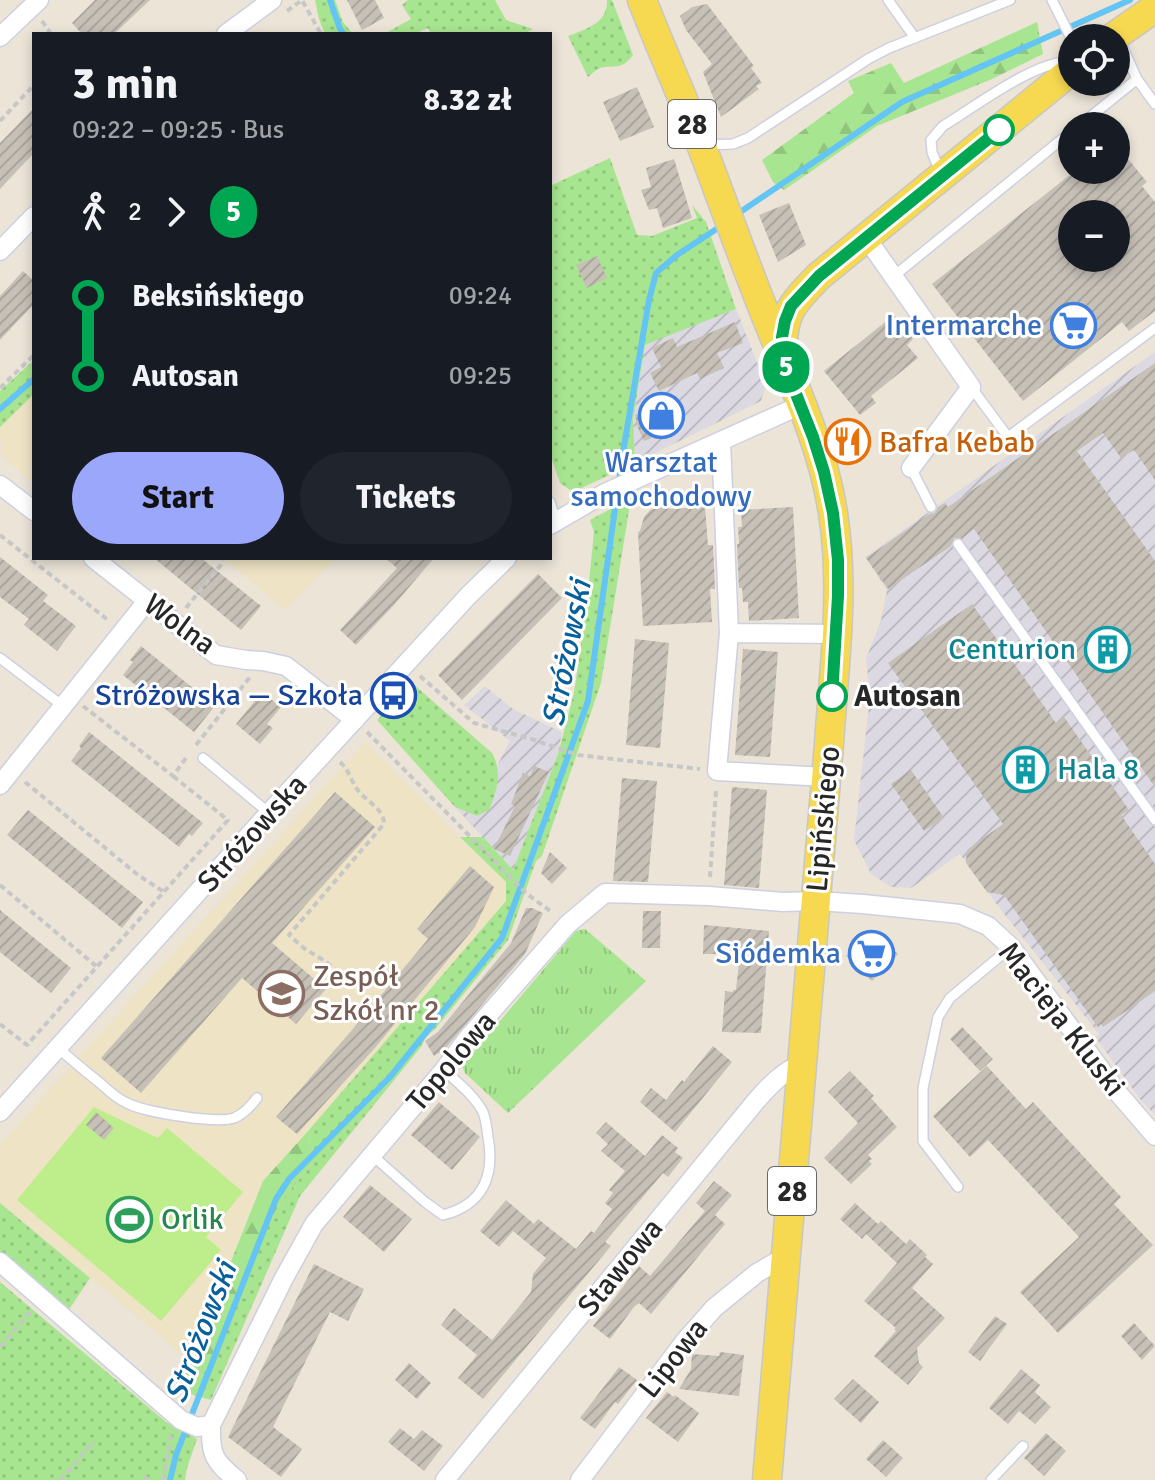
<!DOCTYPE html>
<html lang="en">
<head>
<meta charset="utf-8">
<style>
	body { margin:0; font-family:Signika,sans-serif; background:#20242c; color:#f1f3f6; height:100vh; display:flex; flex-direction:column; font-size:30px; white-space:nowrap }
	* { box-sizing:border-box; margin:0 }
	p { font-size:26px; color:#9ea1a6 }
	.icon { flex:none; width:44px; height:44px; fill:none; stroke:currentColor; stroke-width:2; stroke-linecap:round; stroke-linejoin:round }
	.map { position:relative; flex:1; overflow:hidden }
	.details { position:absolute; left:32px; top:32px; width:520px; height:528px; display:flex; flex-direction:column; background:#171b24; border-radius:0px; box-shadow:0 4px 12px #0003 }
	.details>* { flex:none }
	.badge { padding:0 16px; border-radius:26px; font-size:28px; line-height:52px }
	.tools { position:absolute; left:1058px; top:24px; display:grid; gap:16px }
	.tools a { display:grid; place-items:center; width:72px; height:72px; border-radius:50%; background:#171b24; box-shadow:0 4px 12px #0003; font-size:40px }
	.map>.badge { position:absolute; translate:-50% -50%; box-shadow:0 0 0 4px #fff }
	.legs { display:flex; align-items:center; gap:12px; height:88px; padding:0 40px; font-size:26px }
	.legs p { margin-inline-start:auto }
	.overview { display:flex; align-items:center; justify-content:space-between; height:136px; padding:0 40px }
	h1 { font-size:44px; font-weight:800; line-height:60px }
	.primary-button { display:flex; gap:16px; margin-top:auto; padding:16px 40px }
	.primary-button a { flex:1; height:92px; border-radius:48px; background:#9aa7fa; color:#111; font-size:32px; font-weight:800; line-height:92px; text-align:center }
	.primary-button a+a { background:#20242c; color:#f1f3f6 }
	ul { padding:0 40px; list-style:none }
	li { display:flex; align-items:center; gap:28px; height:80px; font-size:30px }
	li i { display:grid; place-items:center; width:12px; height:100%; margin:0 10px; background:currentColor }
	li i::after { content:''; width:20px; height:20px; margin:-10px; border:6px solid; border-radius:50%; background:#171b24 }
	li p { margin-inline-start:auto }
	li:first-child i { background:linear-gradient(#0000 50%,currentColor 0) }
	li:last-child i { background:linear-gradient(currentColor 50%,#0000 0) }
	.map>svg:first-child { display:block }
</style>
</head>
<body>
<div class="map">
<svg width="1155" height="1480" viewBox="0 0 1155 1480">
	<defs>
		<pattern id="industrial-furrows" width="10" height="10" patternUnits="userSpaceOnUse" patternTransform="scale(2)"><rect width="10" height="10" fill="#dcd9e2"/><path d="M-1 1l2-2M0 10L10 0M9 11l2-2" fill="none" stroke="#bdbac2"/></pattern>
		<pattern id="grass-dots" width="8" height="8" patternUnits="userSpaceOnUse" patternTransform="scale(2)"><rect width="8" height="8" fill="#a8e590"/><path d="M2 2h.1M6 6h.1" fill="none" stroke="#91c47c" stroke-width="1.8" stroke-linecap="round"/></pattern>
		<pattern id="forest-firs" width="22" height="20" patternUnits="userSpaceOnUse" patternTransform="scale(2)"><rect width="22" height="20" fill="#a8e590"/><path d="M5 1l3.5 6h-7zM16 11l3.5 6h-7z" fill="#91c47c"/></pattern>
		<pattern id="park-tufts" width="24" height="20" patternUnits="userSpaceOnUse" patternTransform="scale(2)"><rect width="24" height="20" fill="#a8e590"/><path d="M3 7l-1-3M5 7V3M7 7l1-3M15 17l-1-3M17 17v-4M19 17l1-3" fill="none" stroke="#91c47c"/></pattern>
		<pattern id="building-hatch" width="6" height="6" patternUnits="userSpaceOnUse" patternTransform="scale(2)"><rect width="6" height="6" fill="#c6c0b7"/><path d="M-1 1l2-2M0 6l6-6M5 7l2-2" fill="none" stroke="#aaa59d"/></pattern>
	</defs>
	<rect width="100%" height="100%" fill="#ebe4d7"/>
	<!-- industrial -->
	<path fill="url(#industrial-furrows)" d="M736,309L766,385L761,401L635,463L633,420L645,344Z
		M1155,352V1115L1140,1099L1096,1038L1099,1034L1001,910L960,854L911,888L891,887L871,874L854,840L870,696L866,659L881,620L887,590L865,557Z
		M485,686L513,709L562,732L558,754L513,870L455,807L477,816L496,791L498,764L510,741L464,705Z"/>
	<!-- education -->
	<path fill="#eee3c5" d="M34,394V484L1,455L0,427Z
		M222,558H336L286,610Z
		M365,742L506,883V901L349,1086L263,1181L190,1361L0,1203V1144Z"/>
	<!-- grass -->
	<path fill="url(#grass-dots)" d="M315,0H335L343,22L353,34H325L319,19Z
		M408,0H495L506,20L533,29L524,34H431L428,28L414,34H384L411,19L402,5Z
		M607,0H612L633,55C621,71 616,64 600,68C595,70 592,74 588,77L568,36C587,29 608,23 607,0Z
		M610,158L637,235L652,236L697,218L692,205L706,222L736,309L645,345L633,420L635,463L573,492L560,483L550,454V186Z
		M34,360V394L0,427V391Z
		M631,498L601,683L542,856L536,861L508,940L435,1029L426,1037L421,1047L300,1196L211,1400L180,1391L184,1379L197,1382L209,1365L271,1219L282,1200L311,1165L309,1130L506,901V882L460,837H483L513,870L558,754L574,693L587,603L594,532L590,520Z
		M412,683L492,753C503,773 497,790 489,810L477,816L455,807L377,720Z
		M0,1203L90,1278L68,1311L0,1252Z
		M0,1282L166,1422L197,1439L187,1468L185,1480H0Z"/>
	<!-- forest -->
	<path fill="url(#forest-firs)" d="M1037,22L1043,54L992,79L877,126L784,190L773,182L762,160L854,93L848,81L891,63L904,83Z
		M309,1130L311,1165L282,1200L271,1219L209,1365L197,1382L184,1379L263,1181Z"/>
	<!-- park -->
	<path fill="url(#park-tufts)" d="M585,929L646,981L508,1113L465,1073L462,1066L576,931Z"/>
	<!-- pitch -->
	<path fill="#beed8b" d="M94,1107L158,1138L167,1128L243,1192L206,1237L221,1250L161,1321L17,1200Z"/>
	<g fill="none" stroke-linecap="round" stroke-linejoin="round">
		<!-- stream -->
		<path stroke="#64c5f4" stroke-width="6" d="M330,0L340,29L344,34
			M736,215L902,102L1130,0
			M0,409L34,379
			M170,1480L176,1455L276,1199L289,1179L390,1077L502,938L588,701L623,452L649,300L656,273L677,255L724,224"/>
	</g>
	<!-- building -->
	<path fill="url(#building-hatch)" fill-rule="evenodd" d="M95,0H150L114,34H82L72,23Z
		M347,0H375L384,18L362,30Z
		M707,4L754,66L751,68L762,83L756,86L759,89L721,117L703,72L712,64L686,30L680,16L692,7Z
		M637,87L654,127L620,141L603,102Z
		M34,108V153L0,189V143Z
		M1116,144L1147,182L1142,186L1155,202V311L1129,331L1122,322L1023,401L932,284L1076,170H1116ZM1072,214H1116V258H1072Z
		M674,159L692,218L663,228L657,208L649,210L641,190L651,187L646,168Z
		M789,203L806,245L778,262L759,215Z
		M597,256L607,278L587,288L576,265Z
		M23,271L34,281V304L0,340V296Z
		M894,315L913,339L907,345L918,358L871,396L876,403L860,415L824,371Z
		M735,322L743,343L717,353L724,368L700,379L697,373L659,391L650,373L661,367L652,348L673,338L677,347Z
		M1155,363V480L1134,450L1121,458L1103,433L1077,451L1155,561V787L974,529L962,538H954L951,546L888,589L866,558L929,514L935,513L938,507L945,503L948,507Z
		M663,402L675,430L654,439V437L644,441L638,428L635,415Z
		M669,504V509L705,507L708,545H713L715,589H710L712,622L643,626L638,532L640,531L644,517L650,510Z
		M793,507L799,618L749,621L748,602H743L742,588H739L737,544H739L738,527H742L741,510Z
		M0,557L48,595L43,601L76,626L57,651L24,625L29,619L0,597Z
		M154,558H201L261,606L241,630Z
		M385,558H434L394,605L356,645L340,630L397,568Z
		M538,574L562,598L462,700L438,675Z
		M972,604L1056,723L1064,717L1129,810L1121,815L1155,864V991L1103,1027L1101,1024L1098,1027L1004,895L987,892L966,863L967,850L1003,824L888,663Z
		M635,639L669,643L660,748L626,745Z
		M141,646L215,706L194,732L123,675L133,662L130,660Z
		M743,649L778,652L770,757L735,755Z
		M262,692L281,707L267,724L273,728L260,744L236,724Z
		M89,732L203,823L192,836L189,834L179,847L71,761L81,748L79,746Z
		M534,766L549,772L510,856L494,849L515,806L511,804L523,773L530,776Z
		M911,770L944,818L924,831L891,784Z
		M622,778L657,781L648,882L613,881Z
		M732,787L767,790L759,888L724,885Z
		M335,792L375,827L272,943L326,989L296,1024L242,978L141,1093L101,1058Z
		M28,810L143,902L122,928L7,835Z
		M550,852L567,868L552,884L541,873Z
		M470,866L494,887L475,927L374,1049L297,1134L276,1117L352,1030L428,939L417,929Z
		M526,908H532L543,913L525,954L445,1049L434,1056L425,1041L438,1032L511,943Z
		M0,910L71,968L51,993L0,952Z
		M643,911H661L660,948H642Z
		M704,925L769,931L761,1033L722,1032L725,991L733,992V990H736L740,954H703Z
		M872,930L898,954L872,981L846,956Z
		M962,1027L993,1059L980,1071L950,1039Z
		M713,1046L732,1062L675,1132L640,1102L651,1088L666,1100L682,1080L684,1082Z
		M987,1066L1026,1109L1033,1102L1121,1197L1114,1204L1153,1245L1058,1333L1020,1292L1079,1237L988,1140L970,1157L933,1116Z
		M850,1071L874,1096L871,1098L897,1127L868,1155L872,1159L869,1161L872,1164L851,1184L824,1158L858,1123L828,1092Z
		M439,1102L480,1137L452,1170L411,1135Z
		M96,1112L114,1128L104,1140L86,1125Z
		M606,1122L645,1156L662,1135L678,1148L675,1152L683,1158L668,1177L663,1173L605,1242L611,1246L483,1399L458,1378L477,1355L441,1325L454,1308L492,1340L531,1292L533,1274L546,1258L513,1231L499,1247L480,1231L506,1200L534,1224L538,1219L576,1249L591,1231L594,1233L612,1209L605,1203L613,1193L609,1190L625,1171L601,1151L608,1144L596,1133Z
		M714,1181L732,1195L715,1215L725,1224L651,1314L639,1303L634,1307L610,1339L593,1326L639,1266L650,1276L705,1211L696,1203Z
		M370,1185L412,1219L384,1252L343,1217Z
		M855,1203L878,1224L881,1221L906,1244L910,1239L927,1255L925,1257L933,1264L912,1288L945,1318L917,1348L919,1363L923,1367L908,1385L874,1356L896,1331L894,1329L896,1328L864,1301L897,1263L866,1234L862,1239L840,1219Z
		M314,1264L364,1289L348,1321L330,1312L273,1427L302,1449L281,1477L228,1437Z
		M995,1316L1007,1324L980,1361L968,1352Z
		M1134,1323L1155,1346L1142,1360L1121,1336Z
		M720,1352L744,1355L739,1396L679,1389L691,1369L692,1354L719,1356Z
		M409,1363L431,1383L417,1399L395,1380Z
		M619,1367L637,1380L618,1404L615,1402L595,1429L580,1418Z
		M1021,1369L1040,1385L1035,1392L1051,1407L1035,1424L1019,1411L1008,1424L989,1408Z
		M853,1379L879,1402L861,1423L834,1399Z
		M667,1392L674,1397L675,1395L699,1413L678,1442L646,1418Z
		M400,1428L414,1439L422,1430L443,1446L424,1471L388,1442Z
		M1046,1433L1066,1451L1044,1476L1024,1458Z
		M883,1440L903,1458L886,1477L866,1459Z"/>
	<g fill="none" stroke-linecap="round" stroke-linejoin="round">
		<defs>
			<path id="service" d="M888,0L915,38
				M1052,0L1072,40
				M1137,79L1155,104
				M1079,126L1137,79L1118,37
				M706,145L733,144L748,138L868,59L889,48L1010,0
				M940,172L932,152L931,140L943,126C976,106 1033,62 1071,61
				M894,276L1072,131
				M971,387L1008,437L1155,328
				M911,468L931,507
				M550,502L556,521
				M958,544L1155,820
				M0,658L63,706
				M203,758L269,813
				M58,1048C72,1060 86,1072 100,1083C108,1090 116,1098 125,1102C142,1112 216,1124 234,1118C244,1114 251,1106 257,1098
				M372,1155L425,1202L443,1215C483,1205 495,1176 488,1137C487,1129 486,1120 483,1112C474,1095 458,1083 444,1070
				M958,1187L923,1141V1088L938,1017L950,998L1011,947
				M991,1480L1023,1446"/>
			<path id="minor" d="M226,34L272,0
				M0,37L39,0
				M865,236L971,387L911,468
				M0,251L34,216
				M721,441L729,633
				M0,485L34,511
				M550,525L605,493L801,405
				M93,558L216,655L246,660L263,661L286,666L355,720
				M826,777L717,771L729,633L837,634
				M0,785L147,601
				M0,1112L269,813L468,596L507,558
				M0,1262L181,1420L197,1427L211,1425L284,1278L314,1224L444,1070L468,1038L568,924L605,893L709,896L783,902L816,901L863,904L960,914L988,926L1011,947L1118,1093L1155,1136
				M211,1425C210,1455 214,1461 237,1480
				M445,1480L756,1101C770,1085 782,1072 803,1063
				M580,1480L685,1341L714,1308L757,1273L786,1256"/>
			<path id="primary" d="M642,0C661,49 683,97 702,147C722,200 741,253 762,306C788,373 822,441 833,513C845,589 834,667 829,744L767,1480
				M1112,38L1155,8
				M783,352C782,312 793,303 819,276L1072,70"/>
		</defs>
		<!-- service casing -->
		<use href="#service" stroke="#cdd0e1" stroke-width="12"/>
		<!-- minor casing -->
		<use href="#minor" stroke="#cdd0e1" stroke-width="21"/>
		<!-- primary casing -->
		<use href="#primary" stroke="#c7c7c7" stroke-width="31"/>
		<!-- path -->
		<path stroke="#c7c7c7" stroke-width="4" stroke-dasharray="6 4" stroke-linecap="butt" d="M287,11L302,0L321,34
			M42,21L51,34
			M0,121L34,85
			M0,388L34,355
			M0,535L108,620
			M186,608L224,561
			M420,676L474,723L531,739L578,755L700,769
			M83,706L173,776L188,755
			M367,732L527,894L553,913
			M196,745L250,677
			M340,762C349,770 350,779 357,789C365,801 384,808 384,824L289,935L305,949L325,961L354,986
			M25,782L138,875L164,892
			M710,877L716,790
			M0,885L96,966
			M0,1024L27,1045L228,820L173,776
			M0,1347L30,1312
			M61,1480L94,1441
			M145,1480L147,1476
			M163,1480L171,1435"/>
		<!-- service -->
		<use href="#service" stroke="#fff" stroke-width="9"/>
		<!-- minor -->
		<use href="#minor" stroke="#fff" stroke-width="18"/>
		<!-- primary -->
		<use href="#primary" stroke="#f7d951" stroke-width="28"/>
	</g>
	<g fill="none" stroke-linecap="round" stroke-linejoin="round">
		<defs>
			<path id="line-1" d="M832,696L838,596V560L833,513L824,472L813,437L783,361L782,337L785,321L791,306L819,276L999,130"/>
		</defs>
		<!-- line-1 casing -->
		<use href="#line-1" stroke="#fff" stroke-width="18"/>
		<!-- line-1 -->
		<use href="#line-1" stroke="#00a651" stroke-width="12"/>
	</g>
	<!-- icons -->
	<defs>
		<symbol id="supermarket-ring" viewBox="-11 -11 22 22"><circle r="9.5" fill="#fff" stroke="#3f7fe0" stroke-width="1.5"/><path d="M-6-5.5h2.5l.6 2H6L4.5 2H-2.5L-4.4-4H-6ZM-1.5 3.2a1.3 1.3 0 1 0 .1 0ZM3 3.2a1.3 1.3 0 1 0 .1 0Z" fill="#3f7fe0"/></symbol>
		<symbol id="shop-ring" viewBox="-11 -11 22 22"><circle r="9.5" fill="#fff" stroke="#3f7fe0" stroke-width="1.5"/><path d="M-5-2.5h2.3a2.7 3.5 0 0 1 5.4 0H5L5.5 6h-11ZM-1.5-2.5h3a1.5 2.3 0 0 0-3 0Z" fill="#3f7fe0"/></symbol>
		<symbol id="restaurant-ring" viewBox="-11 -11 22 22"><circle r="9.5" fill="#fff" stroke="#e8710a" stroke-width="1.5"/><path d="M-5-6h1v4h1v-4h1v4h1v-4h1v5L-1.5 .5V6h-2V.5L-5-1ZM5-6V6H3V1.5H1.5Q1.5-4 5-6Z" fill="#e8710a"/></symbol>
		<symbol id="building-ring" viewBox="-11 -11 22 22"><circle r="9.5" fill="#fff" stroke="#0f9aa8" stroke-width="1.5"/><path d="M-4-6H4V6H1V3H-1V6H-4ZM-2.5-4.3h1.7v1.8h-1.7ZM.8-4.3h1.7v1.8H.8ZM-2.5-1h1.7V.8h-1.7ZM.8-1h1.7V.8H.8Z" fill="#0f9aa8"/></symbol>
		<symbol id="bus-ring" viewBox="-11 -11 22 22"><circle r="9.5" fill="#fff" stroke="#1a4fb4" stroke-width="1.5"/><path d="M-5-6H5V4H4V6H2V4H-2V6H-4V4H-5ZM-3.5-4V0h7V-4ZM-3.5 1.2v1.5H-2V1.2ZM2 1.2v1.5H3.5V1.2Z" fill="#1a4fb4"/></symbol>
		<symbol id="school-ring" viewBox="-11 -11 22 22"><circle r="9.5" fill="#fff" stroke="#8d6e63" stroke-width="1.5"/><path d="M0-5L7-2L0 1L-7-2ZM-4 1L0 2.5L4 1V4Q0 6-4 4Z" fill="#8d6e63"/></symbol>
		<symbol id="stadium-ring" viewBox="-11 -11 22 22"><circle r="9.5" fill="#fff" stroke="#2e9e5b" stroke-width="1.5"/><path d="M0-5a6.5 5 0 1 0 0 10a6.5 5 0 1 0 0-10ZM-3.5-1.8h7v3.6h-7Z" fill="#2e9e5b"/></symbol>
	</defs>
	<g fill-rule="evenodd">
		<use href="#supermarket-ring" x="1048" y="300" width="51" height="51"/>
		<use href="#shop-ring" x="636" y="390" width="51" height="51"/>
		<use href="#restaurant-ring" x="822" y="416" width="51" height="51"/>
		<use href="#building-ring" x="1082" y="624" width="51" height="51"/>
		<use href="#bus-ring" x="368" y="670" width="51" height="51"/>
		<use href="#building-ring" x="1000" y="744" width="51" height="51"/>
		<use href="#supermarket-ring" x="846" y="928" width="51" height="51"/>
		<use href="#school-ring" x="256" y="968" width="51" height="51"/>
		<use href="#stadium-ring" x="104" y="1194" width="51" height="51"/>
	</g>
	<!-- markers -->
	<g fill="#fff" stroke="#00a651" stroke-width="4">
		<circle cx="999" cy="130" r="14"/>
		<circle cx="832" cy="696" r="14"/>
	</g>
	<g text-anchor="middle" stroke-width="6" stroke-linejoin="round" paint-order="stroke">
		<!-- shield labels -->
		<g fill="#fff" stroke="#686868" stroke-width="2">
			<rect x="668" y="100" width="48" height="48" rx="6"/>
			<rect x="768" y="1167" width="48" height="48" rx="6"/>
		</g>
		<g font-size="28" font-weight="bold" fill="#272727">
			<text x="692" y="134">28</text>
			<text x="792" y="1201">28</text>
		</g>
		<!-- shop labels -->
		<g font-size="30" fill="#366cbe" stroke="#fff" text-anchor="end">
			<text x="1042" y="335">Intermarche</text>
			<text x="661" y="472" text-anchor="middle">Warsztat<tspan x="661" dy="34">samochodowy</tspan></text>
			<text x="841" y="963">Siódemka</text>
		</g>
		<!-- food labels -->
		<g font-size="30" fill="#c56008" stroke="#fff" text-anchor="start">
			<text x="879" y="452">Bafra Kebab</text>
		</g>
		<!-- street labels -->
		<g font-size="30" fill="#272727" stroke="#fff">
			<text transform="translate(180 624) rotate(36)" y="10">Wolna</text>
			<text transform="translate(823 819) rotate(-85)" y="10">Lipińskiego</text>
			<text transform="translate(252 833) rotate(-48)" y="10">Stróżowska</text>
			<text transform="translate(1062 1019) rotate(52)" y="10">Macieja Kluski</text>
			<text transform="translate(451 1061) rotate(-50)" y="10">Topolowa</text>
			<text transform="translate(620 1267) rotate(-51)" y="10">Stawowa</text>
			<text transform="translate(673 1358) rotate(-52)" y="10">Lipowa</text>
		</g>
		<!-- culture labels -->
		<g font-size="30" fill="#0d838f" stroke="#fff" text-anchor="end">
			<text x="1076" y="659">Centurion</text>
			<text x="1057" y="779" text-anchor="start">Hala 8</text>
		</g>
		<!-- transit labels -->
		<g font-size="30" fill="#164399" stroke="#fff" text-anchor="end">
			<text x="363" y="705">Stróżowska — Szkoła</text>
		</g>
		<!-- stop labels -->
		<g font-size="30" font-weight="bold" fill="#272727" stroke="#fff" text-anchor="start">
			<text x="854" y="706">Autosan</text>
		</g>
		<!-- education labels -->
		<g font-size="30" fill="#785e54" stroke="#fff" text-anchor="start">
			<text x="313" y="986">Zespół<tspan x="313" dy="34">Szkół nr 2</tspan></text>
		</g>
		<!-- leisure labels -->
		<g font-size="30" fill="#27864d" stroke="#fff" text-anchor="start">
			<text x="161" y="1229">Orlik</text>
		</g>
		<!-- water labels -->
		<g font-size="32" font-style="italic" fill="#07609b" stroke="#fff">
			<text transform="translate(566 653) rotate(-79)" y="11">Stróżowski</text>
			<text transform="translate(200 1332) rotate(-69)" y="11">Stróżowski</text>
		</g>
	</g>
</svg>
<div class="tools">
<a><svg class="icon" aria-label="locate" viewBox="0 0 24 24"><circle cx="12" cy="12" r="6"/><path d="M12 2v4M12 18v4M2 12h4M18 12h4"/></svg></a>
<a>+</a>
<a>−</a>
</div>
<b class="badge" style="left:786px;top:367px;background:#00a651;color:#fff">5</b>
<section class="details">
<div class="overview"><div><h1>3 min</h1><p>09:22 – 09:25 · Bus</p></div><b>8.32 zł</b></div>
<div class="legs"><svg class="icon" aria-label="walk" viewBox="0 0 24 24"><circle cx="13" cy="4" r="2"/><path d="M13 8l-2 6 4 7M11 14l-3 7M7 12l3-4h3l4 4"/></svg>2<svg class="icon" aria-label="forward" viewBox="0 0 24 24"><path d="M9 5l7 7-7 7"/></svg><b class="badge" style="background:#00a651;color:#fff">5</b></div>
<ul>
<li><i style="color:#00a651"></i><b>Beksińskiego</b><p>09:24</p></li>
<li><i style="color:#00a651"></i><b>Autosan</b><p>09:25</p></li>
</ul>
<div class="primary-button"><a>Start</a><a>Tickets</a></div>
</section>
</div>
</body>
</html>
